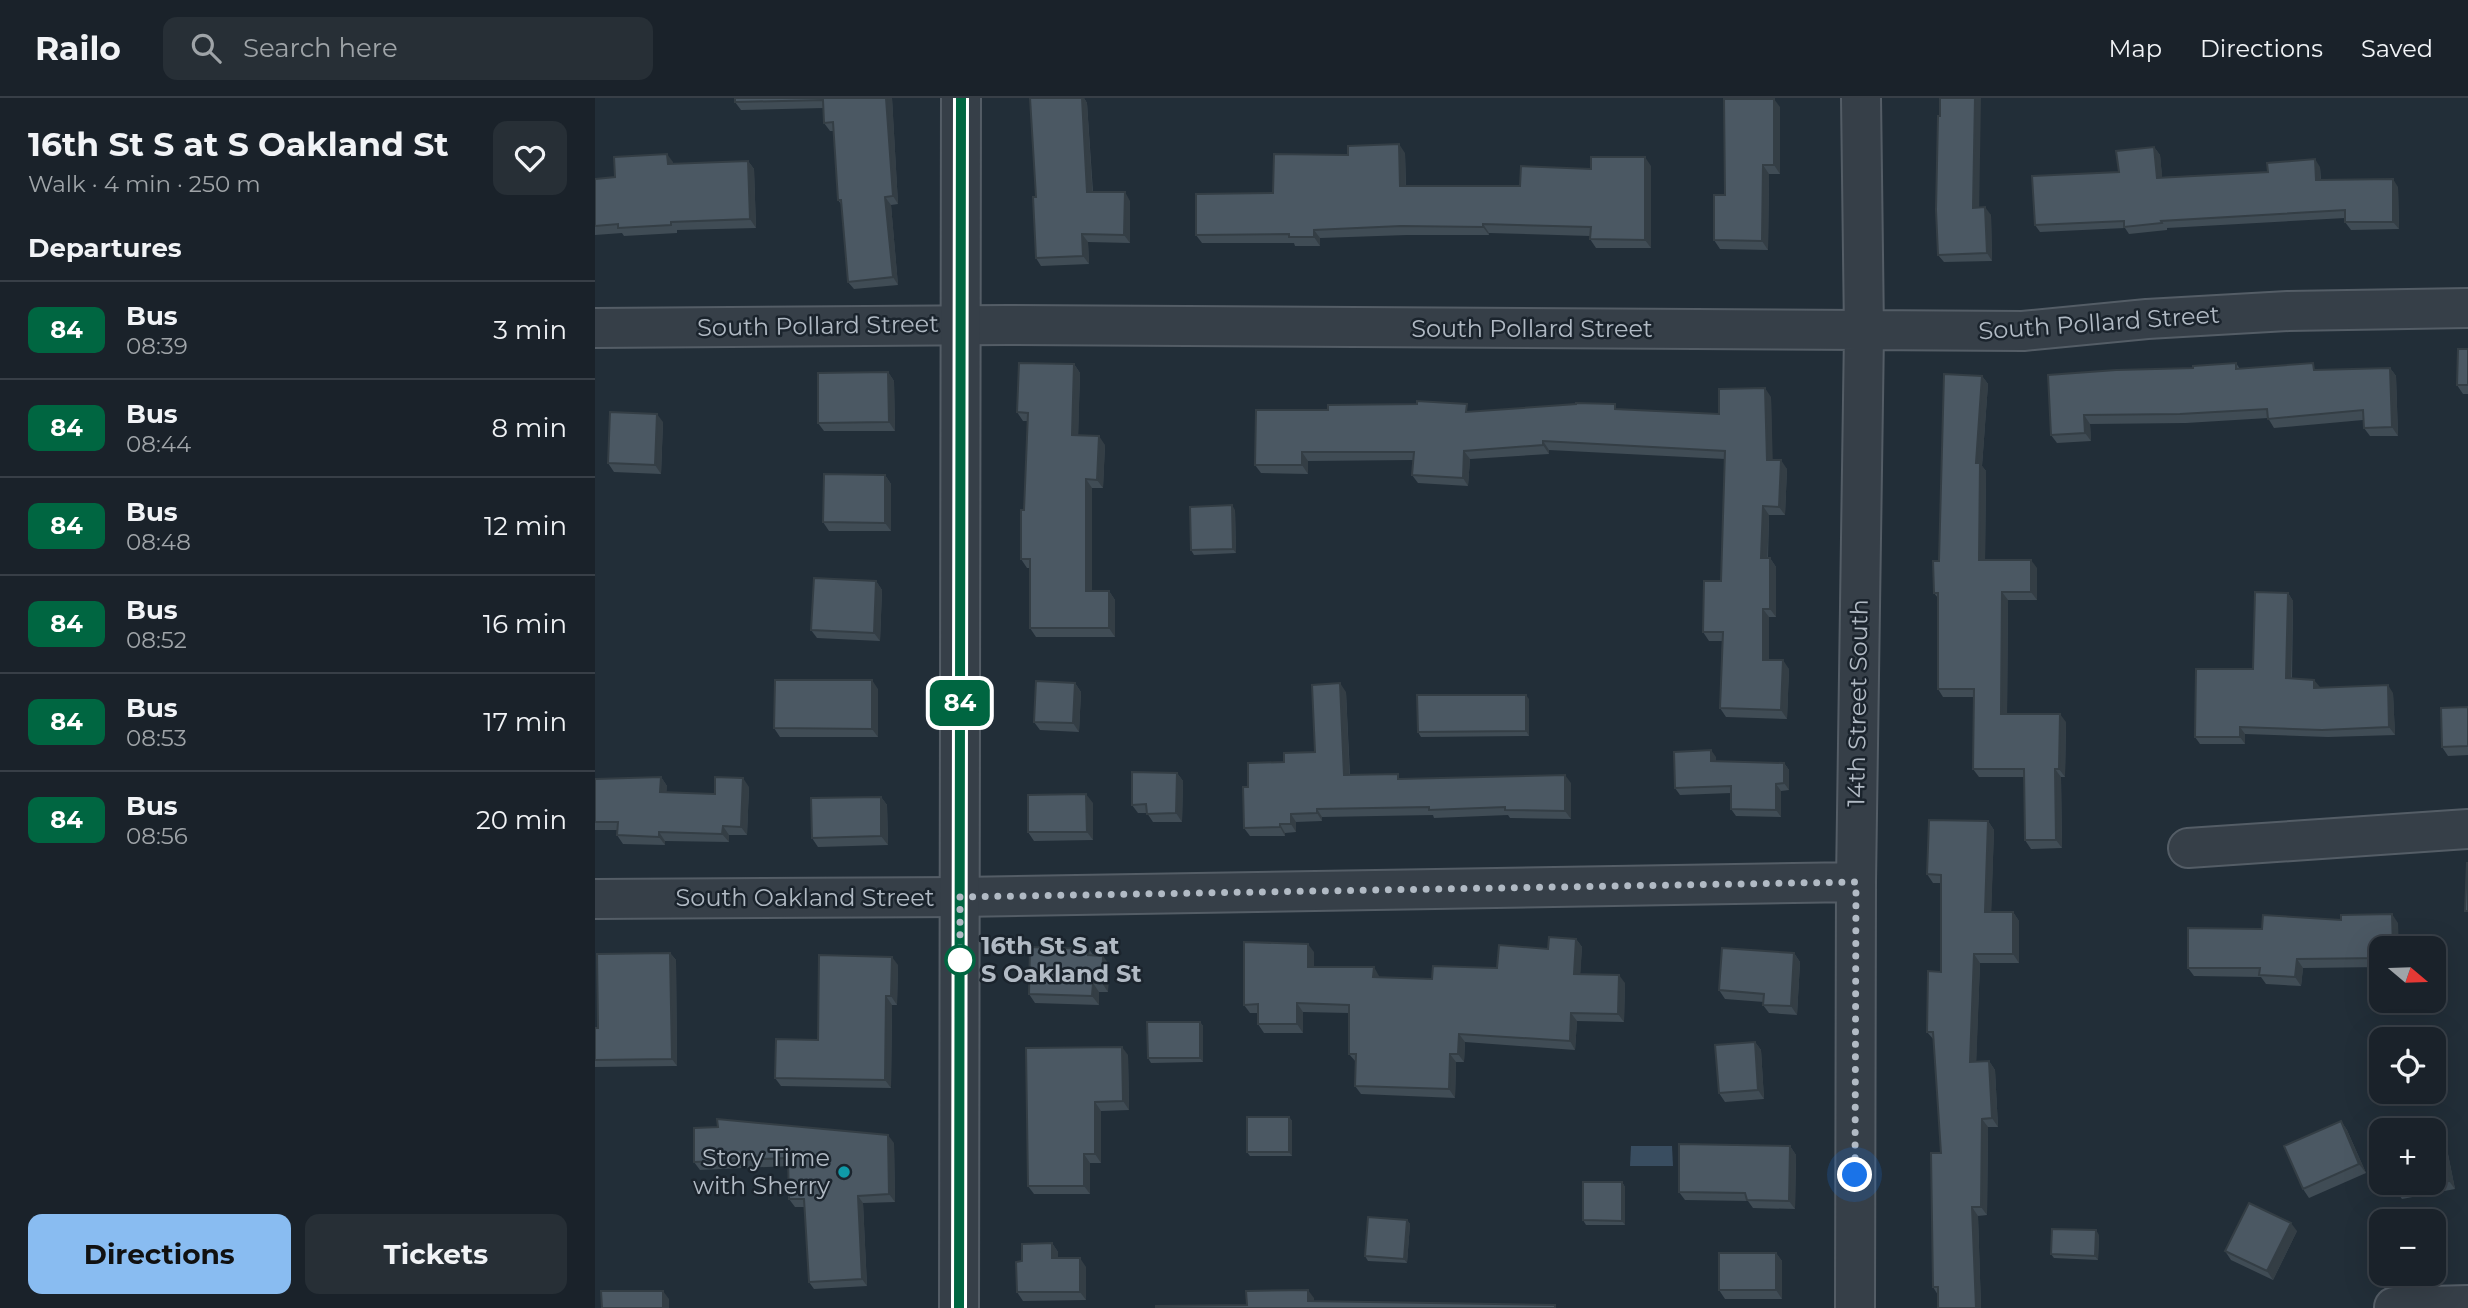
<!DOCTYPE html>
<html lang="en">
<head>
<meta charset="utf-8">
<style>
	body { margin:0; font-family:Montserrat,sans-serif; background:#272f36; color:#f1f3f6; height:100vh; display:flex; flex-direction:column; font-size:26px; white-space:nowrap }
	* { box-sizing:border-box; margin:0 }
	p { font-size:23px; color:#9fa4a8 }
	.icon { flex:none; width:38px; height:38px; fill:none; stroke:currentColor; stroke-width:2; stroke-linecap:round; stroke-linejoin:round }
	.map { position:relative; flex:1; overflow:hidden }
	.drawer { display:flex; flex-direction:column; background:#1a222a; width:595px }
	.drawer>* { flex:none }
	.badge { padding:0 14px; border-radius:10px; font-size:24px; line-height:46px }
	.needle { width:46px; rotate:109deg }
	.fabs { position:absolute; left:1774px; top:838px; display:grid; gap:14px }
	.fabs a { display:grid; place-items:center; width:77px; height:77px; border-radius:14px; background:#1a222a; box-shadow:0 7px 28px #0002,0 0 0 2px #383f47; font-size:35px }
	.you { position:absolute; width:35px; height:35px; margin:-18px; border:5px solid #fff; border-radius:50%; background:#1a73e8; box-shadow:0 0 0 10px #1a73e833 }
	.map>.badge { position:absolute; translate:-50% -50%; box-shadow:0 0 0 4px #fff }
	h2 { padding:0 28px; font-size:26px; line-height:63px }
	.round { display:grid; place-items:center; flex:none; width:74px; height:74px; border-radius:14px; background:#272f36 }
	.head { display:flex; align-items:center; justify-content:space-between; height:119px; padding:0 28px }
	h1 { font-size:33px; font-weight:700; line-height:52px }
	.button { display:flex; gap:14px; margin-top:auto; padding:14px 28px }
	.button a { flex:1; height:80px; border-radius:14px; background:#89bcf1; color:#111; font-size:28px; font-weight:700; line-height:80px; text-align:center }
	.button a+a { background:#272f36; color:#f1f3f6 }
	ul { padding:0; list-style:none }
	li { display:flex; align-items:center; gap:21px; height:98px; padding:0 28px; border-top:2px solid #383f47 }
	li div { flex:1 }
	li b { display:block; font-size:26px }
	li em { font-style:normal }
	li .badge { min-width:77px; font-weight:700; text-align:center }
	header { display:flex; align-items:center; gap:42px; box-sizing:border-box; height:98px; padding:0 35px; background:#1a222a; border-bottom:2px solid #383f47 }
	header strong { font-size:33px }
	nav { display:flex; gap:38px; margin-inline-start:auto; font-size:24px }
	.search { width:490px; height:63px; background:#272f36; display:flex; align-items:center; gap:18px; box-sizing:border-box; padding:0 24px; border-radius:14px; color:#9fa4a8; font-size:26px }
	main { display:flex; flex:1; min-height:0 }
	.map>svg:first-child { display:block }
</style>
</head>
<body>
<header>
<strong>Railo</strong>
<div class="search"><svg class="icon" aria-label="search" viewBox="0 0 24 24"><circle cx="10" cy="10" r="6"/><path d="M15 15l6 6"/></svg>Search here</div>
<nav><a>Map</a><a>Directions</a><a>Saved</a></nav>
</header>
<main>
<section class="drawer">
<div class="head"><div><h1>16th St S at S Oakland St</h1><p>Walk · 4 min · 250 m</p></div><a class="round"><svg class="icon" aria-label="heart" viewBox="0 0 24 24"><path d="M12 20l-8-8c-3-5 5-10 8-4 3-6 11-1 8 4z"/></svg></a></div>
<h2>Departures</h2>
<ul>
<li><span class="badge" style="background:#006641;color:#fff">84</span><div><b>Bus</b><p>08:39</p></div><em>3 min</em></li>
<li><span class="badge" style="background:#006641;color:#fff">84</span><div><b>Bus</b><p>08:44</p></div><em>8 min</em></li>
<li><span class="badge" style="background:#006641;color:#fff">84</span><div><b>Bus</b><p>08:48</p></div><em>12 min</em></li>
<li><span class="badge" style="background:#006641;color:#fff">84</span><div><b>Bus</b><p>08:52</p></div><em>16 min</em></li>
<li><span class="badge" style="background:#006641;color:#fff">84</span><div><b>Bus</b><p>08:53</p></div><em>17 min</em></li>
<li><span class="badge" style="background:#006641;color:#fff">84</span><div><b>Bus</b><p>08:56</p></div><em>20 min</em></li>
</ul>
<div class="button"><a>Directions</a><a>Tickets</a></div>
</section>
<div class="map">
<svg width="1873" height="1210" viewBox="0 0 1873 1210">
	<rect width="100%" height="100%" fill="#222e38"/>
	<!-- water -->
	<path fill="#394d60" d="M1036,1048H1077L1078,1068H1035Z"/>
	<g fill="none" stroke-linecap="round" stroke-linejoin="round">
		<defs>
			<path id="minor" d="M0,230L410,227L1428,233L1552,221L1693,213L1873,210
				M1593,750L1873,731
				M0,801L365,799L1261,784
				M1799,1209L1873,1207
				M1260,1210L1261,784L1269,234L1266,0"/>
			<path id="tertiary" d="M364,1210L366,0"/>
		</defs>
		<!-- minor casing -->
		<use href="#minor" stroke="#545d66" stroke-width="42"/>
		<!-- tertiary casing -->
		<use href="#tertiary" stroke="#545d66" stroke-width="42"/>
		<!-- minor -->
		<use href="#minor" stroke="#363f48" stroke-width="38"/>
		<!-- tertiary -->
		<use href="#tertiary" stroke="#363f48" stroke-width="38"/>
	</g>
	<!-- wall -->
	<path fill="#404c55" d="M140,0H297L303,106L296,107L303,187L259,191L253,184L246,106L243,102L239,33H235L229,25V10L146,12L140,4Z
		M435,0H489L492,5L498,94L535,103V145L493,144L494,166L446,168L441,160V99Z
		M1185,9V76H1174L1173,152L1125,151L1119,142L1130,97Z
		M1559,49L1565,57L1567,79L1673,74L1725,69L1726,82L1803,89L1804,131L1756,132L1750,124V120L1572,130V132L1534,136L1530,130L1445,134L1440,127L1524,74Z
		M810,55L811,88H925L996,71L1056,68V150H1001L995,141V138L894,135V137H812L725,140V148H700L699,145H607L601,137L678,95L753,57Z
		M153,63L159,71L161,130L82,132V135L29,138L27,135L0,137V81L20,79L78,64V66Z
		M1384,110L1396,117L1397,163L1349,164L1343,157Z
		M1873,251V296H1868L1862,287Z
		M1641,265L1645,271L1723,272L1795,270L1801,278L1803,338H1775L1769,330L1768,322L1679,330L1673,320L1591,325L1495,326L1496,343L1462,345L1456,337L1453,277L1598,270Z
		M479,266L485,275L483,337L510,347L508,390H497V493H514L520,502V539H441L435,530V470H432L426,461L429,412L433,323H428L422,314Z
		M293,274L299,283L300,333H229L223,325Z
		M1387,278L1393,286L1387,368L1391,373L1390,462L1442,470V502H1413L1412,616L1471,624L1470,679H1466L1467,750L1436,751L1430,742L1429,679H1384L1378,671L1379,599H1348L1343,591V500L1339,495L1344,463Z
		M1176,299L1177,362L1192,371L1190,417H1174L1173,460H1175L1181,469V519H1174V562L1194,571L1192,621L1131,619L1125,610L1127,543H1114L1108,534L1126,483L1130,361L954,352V356L875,361L873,388L823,385L817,377L818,362L713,363V376L666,375L660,367L877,313L1024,312L1124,316Z
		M68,324L66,376L19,374L13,365Z
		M290,377L296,386V433H234L228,424Z
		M640,412L641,455L599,457L596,452Z
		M281,483L287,492L285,543L222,540L216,532Z
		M1693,495L1698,503L1697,581L1725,590L1798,595L1800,637L1733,639L1650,636V646H1605L1600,639L1658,571Z
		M480,585L486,594L484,634L445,632L439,624Z
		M283,591V639H185L179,630Z
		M751,594L755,677L806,681L976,685V721L915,720L913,717L839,720L838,717L727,719V723L701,724V734L690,735V738H655L649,730L653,689L689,664L720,654Z
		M934,601V638L826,639L823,634Z
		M1873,609V657L1853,658L1847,649Z
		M1121,659V663L1189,665L1194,672V692L1186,693V719L1141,718L1136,711V695L1085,697L1080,690Z
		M582,675L588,683L587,724H558L552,715H543L537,707Z
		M66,679L72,688L71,694L120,696L154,689L152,737H134V744L70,743V747L28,746L22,737V732H0V681Z
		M286,699L292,707L293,747L223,749L217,740Z
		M498,705V742L439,743L433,734Z
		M1393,723L1399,732L1396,814H1418L1424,823V865H1385L1381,964L1394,963L1400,972L1403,1029H1393L1392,1117L1383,1118L1386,1210H1343V1197L1338,1189L1346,1055L1339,942L1332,934L1346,874V785H1338L1332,776Z
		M1803,825L1787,850V869L1708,870L1706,888L1671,886L1666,879L1599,878L1593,870L1667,831Z
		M981,841L987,849L985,876L1030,885L1029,924L982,923L980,952L870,944L869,964H861L860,1000L766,996L760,988L761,964L754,956V915L708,914V935H669L663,926V915H655L649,907L719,854V869L784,878V879L837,881L902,870Z
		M494,851L498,857L514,866L513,894H504V907L440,905L434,896Z
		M75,855L81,862L82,968L0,969V930H3Z
		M1199,855L1205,864L1202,917L1174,915L1168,907L1169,904L1130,901L1124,892Z
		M303,867L302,907H297L296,990L186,988L180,980L223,942Z
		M605,924L608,928V964L556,965L553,960Z
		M1160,944L1166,952L1169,1001L1130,1004L1124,995Z
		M533,957L534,1012L506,1013V1065H495V1096H439L433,1088Z
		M694,1019L697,1023V1058H655L652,1054Z
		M1746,1023L1752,1032L1771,1075L1714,1100L1708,1091Z
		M299,1045L300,1104L268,1105L272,1188L219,1191L214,1184L210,1109H200L194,1101V1068L105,1072L99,1064Z
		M1851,1046L1860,1091L1807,1101L1801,1093Z
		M1195,1048L1201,1057L1200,1111L1158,1110L1153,1103L1090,1102L1084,1094Z
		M1027,1084L1030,1089V1127H991L988,1122Z
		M812,1122L815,1126L812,1165L773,1163L770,1158Z
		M1702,1133L1678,1182L1636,1162L1630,1153Z
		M1504,1137L1503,1162L1459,1160L1456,1156Z
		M457,1145L463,1154V1160L491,1169V1202L428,1203L422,1194L427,1163Z
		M1181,1155L1187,1163V1201H1130L1124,1192Z"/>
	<!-- shaded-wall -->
	<path fill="#343e45" d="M291,0H297L303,106L298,98Z
		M487,0H489L492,5L498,102L492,94Z
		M1380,0H1386L1384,118L1378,110Z
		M1179,1L1185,9V76L1179,67Z
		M804,46L810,55L811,97L805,88Z
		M1559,49L1565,57L1568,87L1562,80Z
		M72,56L78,64L79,74L73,66Z
		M1050,59L1056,68V150L1050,142Z
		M1720,61L1725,69L1726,90L1721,82Z
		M153,63L159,71L161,130L155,121Z
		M1168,67L1174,76L1173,152L1167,143Z
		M1798,81L1803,89L1804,131L1798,124Z
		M530,94L535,103V145L529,137Z
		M290,99L296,107L303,187L298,179Z
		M1390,109L1396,117L1397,163L1392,155Z
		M888,126L894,135V137L888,129Z
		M719,132L725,140V148L719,139Z
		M487,136L493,144L494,166L488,158Z
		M479,266L485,275L483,346L477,337Z
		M1795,270L1801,278L1803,338L1797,329Z
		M293,274L299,283L300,333L294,324Z
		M1387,278L1393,286L1387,368L1391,373L1390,471L1384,462L1381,365Z
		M1170,290L1176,299L1178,370L1172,362Z
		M62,316L68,324L66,376L60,367Z
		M1489,317L1495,326L1496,343L1490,335Z
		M504,338L510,347L508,390L502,382Z
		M948,343L954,352V356L948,347Z
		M869,353L875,361L873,388L868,380Z
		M707,354L713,363V376L707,367Z
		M1186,362L1192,371L1190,417L1184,409Z
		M290,377L296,386V433L290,425Z
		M491,381L497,390V502L491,493Z
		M637,407L640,412L641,455L638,451Z
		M1168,408L1174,417L1172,468L1166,460Z
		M1175,460L1181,469V519L1175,511Z
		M1436,462L1442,470V502L1436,494Z
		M281,483L287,492L285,543L279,535Z
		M514,493L520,502V539L514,530Z
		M1407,494L1413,502L1412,624L1406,616Z
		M1693,495L1698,503L1696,588L1691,580Z
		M1168,511L1174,519V570L1168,562Z
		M1188,562L1194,571L1192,621L1186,612Z
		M277,582L283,591V639L277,631Z
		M1719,582L1725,589L1724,598L1719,590Z
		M480,585L486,594L484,634L478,625Z
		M745,585L751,594L755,686L749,677Z
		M1793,587L1798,595L1800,637L1794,629Z
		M931,597L934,601V638L931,633Z
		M1465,616L1471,624L1470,679L1464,671Z
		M1645,629L1650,636V646L1645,639Z
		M1116,652L1121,659V670L1116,663Z
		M1189,665L1194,672V692L1189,685Z
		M1460,671L1466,679L1467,750L1461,742Z
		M582,675L588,683L587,724L581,715Z
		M970,677L976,685V721L970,713Z
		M66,679L72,688L71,703L65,694Z
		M148,680L154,689L152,737L146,729Z
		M1181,686L1186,693V719L1181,712Z
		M491,696L498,705V742L492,734Z
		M286,699L292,707L293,747L286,738Z
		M722,711L727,719V723L722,715Z
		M696,716L701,724V734L696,726Z
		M1393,723L1399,732L1396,823L1390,814Z
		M685,726L690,735V738L685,729Z
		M128,728L134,737V744L127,736Z
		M64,734L70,743V747L64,739Z
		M1418,814L1424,823V865L1418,856Z
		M1797,816L1803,825L1804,850H1798Z
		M981,841L987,849L985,884L979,876Z
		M713,846L719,854V878L713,869Z
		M75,855L81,862L82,968L77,961Z
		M1199,855L1205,864L1202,917L1196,908Z
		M1379,856L1385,865L1381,973L1375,964Z
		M508,858L514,866L513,894L507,885Z
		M297,859L303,867L302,907L296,898Z
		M1702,861L1708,870L1706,888L1700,879Z
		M779,869L784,878V887L778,879Z
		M1024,877L1030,885L1029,924L1023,916Z
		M498,885L504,894V907L497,898Z
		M291,898L297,907L296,990L290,982Z
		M702,905L708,914V935L702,926Z
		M976,915L982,923L980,952L975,943Z
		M605,924L608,928V964L605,960Z
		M864,936L870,944L869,964L863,956Z
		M1160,944L1166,952L1169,1001L1163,992Z
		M527,949L533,957L534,1012L528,1003Z
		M855,956L861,964L860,1000L854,991Z
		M1394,963L1400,972L1403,1029L1397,1020Z
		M500,1004L506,1013V1065L500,1056Z
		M694,1019L697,1023V1058L694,1054Z
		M1387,1021L1393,1029L1392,1117L1386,1109Z
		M1746,1023L1752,1032L1771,1075L1764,1066Z
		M293,1037L299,1045L300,1104L294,1096Z
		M1845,1037L1851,1046L1860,1091L1854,1083Z
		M1195,1048L1201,1057L1200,1111L1194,1103Z
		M489,1056L495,1065V1096L489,1088Z
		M1027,1084L1030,1089V1127L1027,1123Z
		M263,1098L268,1105L272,1188L267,1181Z
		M1377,1109L1383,1118L1386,1210H1381Z
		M812,1122L815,1126L812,1165L809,1161Z
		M1696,1125L1702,1133L1678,1182L1672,1173Z
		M1501,1132L1504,1137L1503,1162L1500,1158Z
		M457,1145L463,1154V1169L457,1160Z
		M1181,1155L1187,1163V1201L1181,1192Z
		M485,1160L491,1169V1202L485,1194Z
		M713,1192L719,1200V1210L713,1203Z
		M68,1193L74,1201V1210H68Z"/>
	<!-- building -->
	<path fill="#4b5863" stroke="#343e45" stroke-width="2" d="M140,0H291L298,98L290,99L298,179L253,184L246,102H243L238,24L229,25L228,2L140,4Z
		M435,0H487L492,94H530L529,137L487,136L488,158L441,160L438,99H441Z
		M1345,0H1380L1378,110L1390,109L1392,155L1343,157L1341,112L1343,18H1345Z
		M1129,1H1179V67H1168L1167,143L1119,142V97H1130Z
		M804,46L805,88H925L926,68L996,71V59H1050V142L995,141L996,129L888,126V129L806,128L719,132V139H694V136L601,137V96L678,95L679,56L753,57V48Z
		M1559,49L1562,80L1673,74L1672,65L1720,61L1721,82L1798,81V124H1750V112L1566,123L1567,125L1529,129V123L1440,127L1437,78L1524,74L1521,53Z
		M72,56L73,66L153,63L155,121L76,124V127L23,130V126L0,128V81L20,79L19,59Z
		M1863,251H1873V287H1862Z
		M424,265L479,266L477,337L504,338L502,382L491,381V493H514V530H435V461H426V412H429L433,315L422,314Z
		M1641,265V271L1718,265L1719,272L1795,270L1797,329L1769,330L1768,312L1673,321L1672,311L1585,316L1489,317L1490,335L1456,337L1453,277L1521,272L1598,270V268Z
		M293,274L294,324L223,325V275Z
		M1349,276L1387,278L1381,365H1385L1384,462H1436V494H1407L1406,616H1465L1464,671H1460L1461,742H1430L1429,671H1378L1379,591H1343V495H1339L1338,463H1344Z
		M1170,290L1172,362H1186L1184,409L1168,408L1166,460H1175V511H1168V562H1188L1186,612L1125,610L1128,534H1108L1109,483H1126L1130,353L948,343V347L869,353L868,380L817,377L819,354H707V367H660L661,312H733V307L822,306V303L872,306L871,314L981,306V305L1020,306V311L1124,316V291Z
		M15,314L62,316L60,367L13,365Z
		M229,376L290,377V425L228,424Z
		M637,407L638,451L596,452L595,409Z
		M219,480L281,483L279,535L216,532Z
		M1660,494L1693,495L1691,580L1719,582V590L1793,587L1794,629L1727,632L1645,629V639H1600L1601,571H1658Z
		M180,582H277V631L179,630Z
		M441,583L480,585L478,625L439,624Z
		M745,585L749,677L803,676V681L970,677V713L910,712V709L834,712V709L722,711V715L696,716V726H685V729L649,730L648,689H653V665L689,664V655L720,654L717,587Z
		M822,597H931V633L823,634Z
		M1873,609V648L1847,649L1846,610Z
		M1116,652V663L1189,665V685L1181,686V712L1136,711V688L1080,690L1079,654Z
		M537,674L582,675L581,715L552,716L551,706L537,707Z
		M66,679L65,694L120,696V679L148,680L146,729L128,728L127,736L64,734V739L22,737L23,724H0V681Z
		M491,696L492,734H433V697Z
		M286,699V738L217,740L216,700Z
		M1334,722L1393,723L1390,814H1418V856H1379L1375,964L1394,963L1397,1020L1387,1021L1386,1109H1377L1381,1210H1343V1189H1338L1336,1055H1346L1338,934H1332L1333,873L1346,874V777L1332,776Z
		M1872,765H1873V813H1870Z
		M1797,816L1798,850H1787V860L1702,861L1700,879L1664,877L1665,870H1593V830L1667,831L1668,817L1746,822V817Z
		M954,839L981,841L979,876L1024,877L1023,916L976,915L975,943L864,936L863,956H855L854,991L760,988L761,956H754V907L702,905V926H663V906L649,907V844L713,846V869H779L778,879L837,881L838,868L902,870L904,847L953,851Z
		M435,849L494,851L493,857L508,858L507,885H498L497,898L434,896Z
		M1127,850L1199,855L1196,908L1168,907L1169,896L1124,892Z
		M75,855L77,961L0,962V930H3L2,856Z
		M224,857L297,859L296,898H291L290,982L180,980L181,941L223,942Z
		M552,924H605V960H553Z
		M1160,944L1163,992L1124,995L1120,947Z
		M527,949L528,1003L500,1004V1056H489V1088H433L431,950Z
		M652,1019H694V1054H652Z
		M122,1021L293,1037L294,1096L263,1098L267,1181L214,1184L209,1101H194L193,1060L99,1064V1030L123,1029Z
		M1746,1023L1764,1066L1708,1091L1689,1048Z
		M1845,1037L1854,1083L1801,1093L1800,1085H1839V1038Z
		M1084,1046L1195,1048L1194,1103L1152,1102L1150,1095L1084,1094Z
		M988,1084H1027V1123L988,1122Z
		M1654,1105L1696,1125L1672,1173L1630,1153Z
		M773,1119L812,1122L809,1161L770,1158Z
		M1457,1131L1501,1132L1500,1158L1456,1156Z
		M457,1145V1160H485V1194H422L421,1164L427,1163V1146Z
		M1124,1155H1181V1192H1124Z
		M713,1192V1203L960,1207V1210H561V1208L652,1207L651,1193Z
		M6,1193H68V1210H7Z"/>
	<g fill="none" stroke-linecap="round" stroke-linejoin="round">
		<defs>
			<path id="line" d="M364,1210L366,0"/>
		</defs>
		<!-- line casing -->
		<use href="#line" stroke="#fff" stroke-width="16"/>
		<!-- line -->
		<use href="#line" stroke="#006641" stroke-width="10"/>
		<!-- walk -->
		<path stroke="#b1bac4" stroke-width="7" stroke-dasharray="0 12.6" d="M365,862V799L1261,784L1260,1077"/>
	</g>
	<!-- markers -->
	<circle fill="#fff" stroke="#006641" stroke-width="3.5" cx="365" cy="862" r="14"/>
	<circle fill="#0f9aa8" stroke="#1b242d" stroke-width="2.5" cx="249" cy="1074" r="7"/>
	<g text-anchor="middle" stroke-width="5" stroke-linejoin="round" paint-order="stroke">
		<!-- street labels -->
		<g font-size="24" fill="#b1bac4" stroke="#1b242d">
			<text transform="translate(1504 225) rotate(-4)" y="8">South Pollard Street</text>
			<text transform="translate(223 228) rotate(-1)" y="8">South Pollard Street</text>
			<text x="937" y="239">South Pollard Street</text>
			<text transform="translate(1263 605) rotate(-89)" y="8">14th Street South</text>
			<text x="210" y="808">South Oakland Street</text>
		</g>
		<!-- stop labels -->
		<g font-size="24" font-weight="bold" fill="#b1bac4" stroke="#1b242d" text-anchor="start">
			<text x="386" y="856">16th St S at<tspan x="386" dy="28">S Oakland St</tspan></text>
		</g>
		<!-- poi labels -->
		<g font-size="24" fill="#b1bac4" stroke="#1b242d" text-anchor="end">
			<text x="235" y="1068">Story Time<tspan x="235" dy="28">with Sherry</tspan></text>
		</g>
	</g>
</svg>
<div class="fabs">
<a><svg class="needle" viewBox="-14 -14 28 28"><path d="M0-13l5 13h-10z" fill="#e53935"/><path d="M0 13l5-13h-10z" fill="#9fa4a8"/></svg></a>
<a><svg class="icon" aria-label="locate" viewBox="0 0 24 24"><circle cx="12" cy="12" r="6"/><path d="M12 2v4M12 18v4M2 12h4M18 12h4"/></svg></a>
<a>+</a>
<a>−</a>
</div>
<div class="you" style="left:1260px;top:1077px"></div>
<b class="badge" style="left:365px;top:605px;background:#006641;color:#fff">84</b>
</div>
</main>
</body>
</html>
